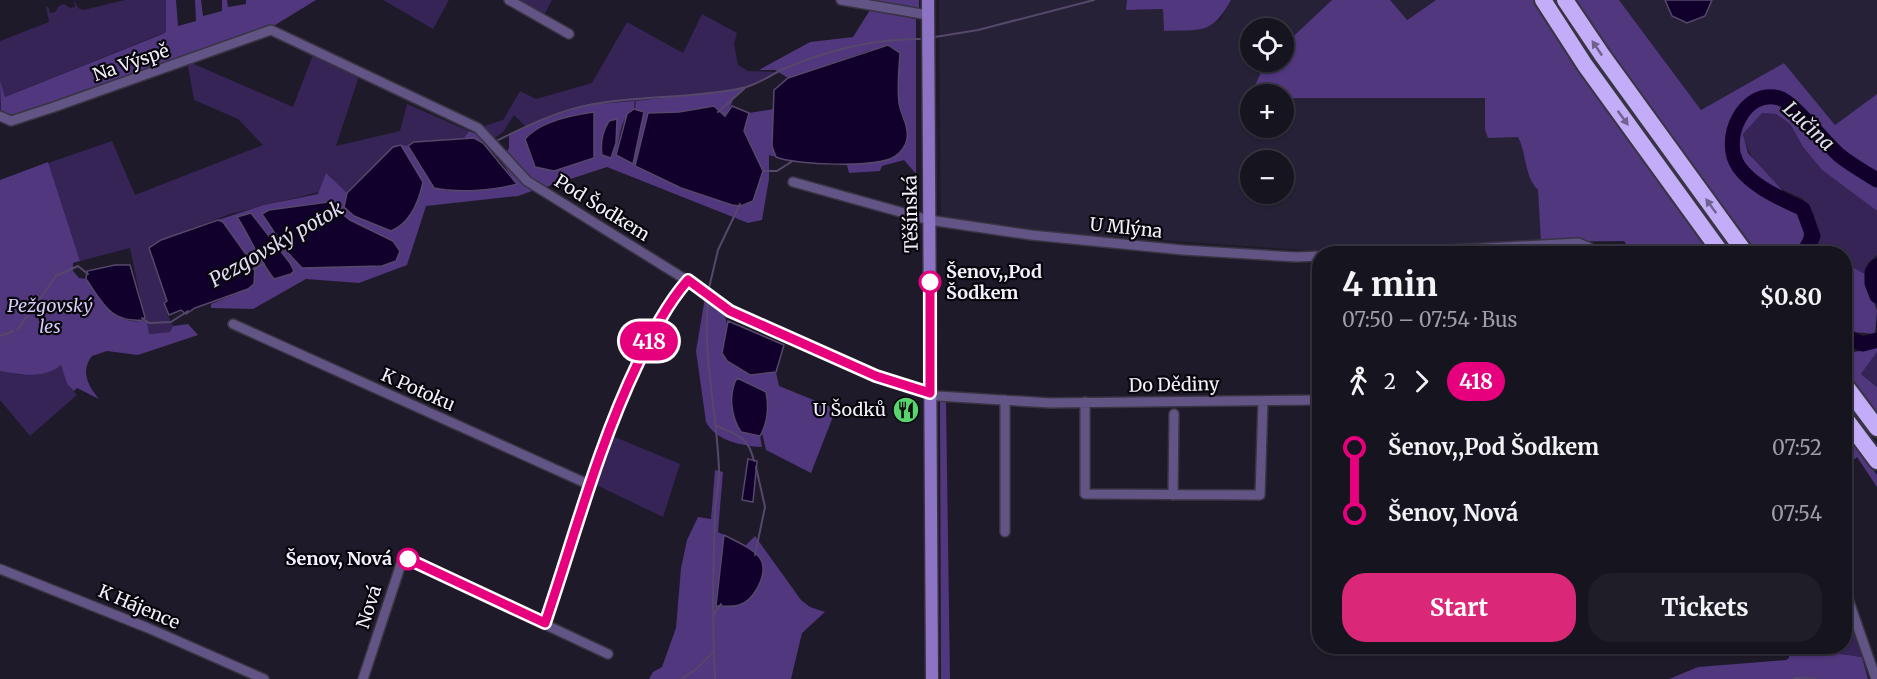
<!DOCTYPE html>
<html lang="en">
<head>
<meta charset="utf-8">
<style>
	body { margin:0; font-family:Merriweather,serif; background:#1f1d28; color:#f1f3f6; height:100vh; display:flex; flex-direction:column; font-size:22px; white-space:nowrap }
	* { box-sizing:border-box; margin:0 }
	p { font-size:20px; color:#9e9ea4 }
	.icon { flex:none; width:33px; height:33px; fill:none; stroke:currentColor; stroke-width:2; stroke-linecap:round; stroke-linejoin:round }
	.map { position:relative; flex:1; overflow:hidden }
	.side { position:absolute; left:1312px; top:246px; width:540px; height:408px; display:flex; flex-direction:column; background:#16141f; border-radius:24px; box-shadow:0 2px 4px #0004,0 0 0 2px #35333d }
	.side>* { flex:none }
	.badge { padding:0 12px; border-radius:20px; font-size:21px; line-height:39px }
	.fabs { position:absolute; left:1240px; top:18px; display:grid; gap:12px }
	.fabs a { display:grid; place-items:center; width:54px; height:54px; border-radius:50%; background:#16141f; box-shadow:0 2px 4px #0004,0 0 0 2px #35333d; font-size:30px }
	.map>.badge { position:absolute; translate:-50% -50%; box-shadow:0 0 0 3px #fff }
	.legs { display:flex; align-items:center; gap:9px; height:66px; padding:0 30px; font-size:20px }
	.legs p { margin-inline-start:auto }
	.summary { display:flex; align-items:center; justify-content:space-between; height:102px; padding:0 30px }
	h1 { font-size:33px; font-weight:700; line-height:45px }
	.button { display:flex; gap:12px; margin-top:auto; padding:12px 30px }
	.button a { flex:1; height:69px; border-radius:24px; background:#db2777; color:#fff; font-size:24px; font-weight:700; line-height:69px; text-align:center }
	.button a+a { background:#1f1d28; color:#f1f3f6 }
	ul { padding:0 30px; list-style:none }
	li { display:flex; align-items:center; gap:21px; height:66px; font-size:22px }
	li i { display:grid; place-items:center; width:9px; height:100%; margin:0 8px; background:currentColor }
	li i::after { content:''; width:15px; height:15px; margin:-8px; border:4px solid; border-radius:50%; background:#16141f }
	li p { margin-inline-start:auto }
	li:first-child i { background:linear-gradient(#0000 50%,currentColor 0) }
	li:last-child i { background:linear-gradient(currentColor 50%,#0000 0) }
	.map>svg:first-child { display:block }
</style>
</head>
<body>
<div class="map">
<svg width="1877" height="679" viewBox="0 0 1877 679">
	<rect width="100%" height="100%" fill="#1e1a29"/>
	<!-- built -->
	<path fill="#272137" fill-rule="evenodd" d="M939,0H1127V10L1163,9L1164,31L1220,20L1231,0H1332L1284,45V28H1251V62H1267L1249,98L1251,128H1284V98H1486L1485,130L1518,137L1525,150L1527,171L1533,185L1538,190L1541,242L1327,252L941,224ZM1251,160H1284V194H1251Z
		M1390,0H1436L1406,20Z
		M1619,0H1877V94L1835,125L1784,63L1701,110Z"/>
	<!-- green -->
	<path fill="#352455" d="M74,0L78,8L83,10L125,0H166V32L5,97L0,80V41L49,22L46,7L48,6L50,13L55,12L59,6L64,4L70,8L75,7Z
		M383,0H449L433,29Z
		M517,0H552L544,15Z
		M702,14L737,33L734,44L738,65L748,71L778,72L745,88L636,101L635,110L633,101L587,105L526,127L514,115L503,132L492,140L478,128L503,120L520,91L536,99L592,83L627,22L683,53Z
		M314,52L360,73L336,146L400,131L407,104L469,131L463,139L414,142L408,146L393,147L347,193L340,187L230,214L161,240L149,248L168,301L166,311L173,326L171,332L148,334L130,248L80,261L48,163L112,141L135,195L263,145L238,119L194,100L187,61L293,107Z
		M1761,113L1776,114L1790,124L1803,147L1822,170L1877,211V255L1868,263L1865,274L1845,263V254L1829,253L1818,243C1818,228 1816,212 1804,200C1798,195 1789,194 1783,190C1763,177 1748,156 1743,134Z
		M1877,352V387L1861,374Z
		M61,365L67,384L77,395L30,436L0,400V371L21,375Z
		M610,435L680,464L663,517L594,484Z
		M1845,600L1863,647L1862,657L1790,647L1845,646Z"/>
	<!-- forest -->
	<path fill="#50377e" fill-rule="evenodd" d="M166,0H176L178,26L196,21L195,0H201L203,16L222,11V0H227L228,7L246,4V0H316L267,30L25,116L1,117L0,80L5,97L160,35L166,32Z
		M864,0H919V9Z
		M1127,0H1231C1211,36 1201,29 1164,31L1163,9L1126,10Z
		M1332,0H1390L1407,20L1436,0H1535L1589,86L1711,253H1632L1624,241L1541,242L1538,190C1524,177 1527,154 1518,137L1488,138L1485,130V98H1284V94H1251L1249,98L1266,62H1284V45Z
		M1575,0H1619L1701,110L1784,63L1835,125L1877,94V211L1822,170L1803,147L1790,124L1776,114L1762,113L1743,134L1748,153L1782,190L1776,202L1801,215C1806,232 1805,239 1796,253H1758L1638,94Z
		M870,10L916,19V174L904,160L882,166L880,171L849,173L847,165C876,161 916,162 905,121C904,115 900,110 899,104C896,87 899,69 899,52L870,50L788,78L775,70H759L810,42L853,37Z
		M745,88L734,98L726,116L679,112L648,113L635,166L681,188L741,206L744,131L749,113L774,109L772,146L776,157L769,155V179L762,220L748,223L607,167L540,189L505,155L509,148V135L534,123L587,105L634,101V109C619,118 620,140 616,155L633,164L644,113L635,110L636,101ZM593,112L594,158L525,139C539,122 572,115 593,112Z
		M469,131L484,137L535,190L518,196L426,206L407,265L359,283L306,279L253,309L211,308V304L248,289L254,284L223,222L218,220L264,205L318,194L326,173L347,193L344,207L398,228C412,217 419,199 422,182L401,145L408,146L412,154L446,191L516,184C506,166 486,137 463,139Z
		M48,162L80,261L73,263V271L79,278L86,279C99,297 108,318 132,321C139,322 141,319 147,322L149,334L170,332L173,326L188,324L198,335L138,355L107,351L92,356C80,371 88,386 99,399L77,388L74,391L67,384L61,365C44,379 20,375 0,371V180Z
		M1845,263L1865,274L1877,311L1875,334L1853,332L1845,317Z
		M705,297C733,319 728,319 722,353L727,361L750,375L776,372L779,386L836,409L811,473L766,450L762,433L767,419L756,388L738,378L741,432L760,436L762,447C742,446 716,441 706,422L696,351Z
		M1845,346L1854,352L1877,348V352L1861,374L1877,387V416L1845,373Z
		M946,399L950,679H941L940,400Z
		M1845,431L1877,475V487L1857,457L1845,467Z
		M715,470L723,472L718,532L724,535L716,606H736L755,554L744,547L755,536L801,600L810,607L825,612L802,633L791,679H649L653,672L662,667L676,628L681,568L687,540L698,517L711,519Z
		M1790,647L1862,657L1868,679H1669L1698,667L1786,660L1789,658Z"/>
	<!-- water -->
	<path fill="#12002c" stroke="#56486a" stroke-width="1.5" d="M1665,0H1712L1705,16L1687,23L1672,16Z
		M888,45L900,53C899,69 897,87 899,103C901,116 909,125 907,139C906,146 900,154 894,157C876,168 795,165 776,157L772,146L774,90L788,78Z
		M714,106L725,116L732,106L749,113L744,131L763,171L753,201L741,206L732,205L681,188L635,166L648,113L679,112Z
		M634,109L644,112L633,164L616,155L627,114Z
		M594,112V158L554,171L535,167L525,139C539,122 572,115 594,112Z
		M617,119L616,143L611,158L602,155C600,142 602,132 609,121Z
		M474,138L483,143L517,184C493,191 458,193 434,188L408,146L414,142Z
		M401,145L423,182C419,201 411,223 391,231L354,216L344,207L347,193L393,147Z
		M328,202L350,220L393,241L400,251L396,261L382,266L302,268L288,253L262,214L269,210Z
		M251,213L290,263L294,271L291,274L274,279C259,260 250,237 237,217Z
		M218,220L223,222L255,267L254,284L248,289L195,308L186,314L181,310L169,315L164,303L167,301L149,248L161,240Z
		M115,265H130L145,317L143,320C110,323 103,303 86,279L87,271Z
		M728,321L784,345L776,372L750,375L727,361L722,353Z
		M737,378L766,392C769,407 768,422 760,436L741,432C731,417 728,394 737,378Z
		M748,459L757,461L753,502L742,500Z
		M724,535C735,541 758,550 762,562C767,577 753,601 739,605C732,607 723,606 716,606Z"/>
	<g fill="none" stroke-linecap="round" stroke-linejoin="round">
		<!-- stream -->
		<path stroke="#56486a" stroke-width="2" d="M935,37L978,30L1094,0
			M718,112L745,88
			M496,141C525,127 557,111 589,105C639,95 692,99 742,88C758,85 773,73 788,67C829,50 876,39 920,39
			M763,171H777L791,162
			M253,269L264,264
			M709,288L718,250L740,204
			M708,302C702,355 718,417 719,472C719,486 715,499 715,513C713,568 712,624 715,679
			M142,318L149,323L171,322L188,311
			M18,329L56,276L78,266L88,274
			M0,336L13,331
			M717,426C739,436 748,436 754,461
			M755,555L765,507L756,467
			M714,614L721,604
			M1794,678L1816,679
			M681,679L695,670L713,652"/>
		<!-- river -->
		<path stroke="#12002c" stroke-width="15" d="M1803,254L1813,236L1803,209C1782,199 1753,187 1739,167C1720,140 1744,88 1779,98C1793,102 1825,143 1839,155C1850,164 1864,172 1877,180
			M1877,266L1872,272V283L1877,296
			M1845,330L1850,339L1863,344L1877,340"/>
		<defs>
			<path id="street" d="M509,0L569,34
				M841,0L928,15
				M0,116L11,121L54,107L271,30L478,128L527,181L688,281L731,311L876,376L938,396L1050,403L1320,400
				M793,182L929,220L1031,235L1183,250L1296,257L1320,256
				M1377,254L1578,243L1590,248L1592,254
				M233,324L590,485
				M1005,400V532
				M1085,402V494L1260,495L1263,401
				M1173,495L1174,414
				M0,569L148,628L264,679
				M1845,590L1876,679
				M545,623C574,536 598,446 638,363C652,334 667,305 688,281
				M363,679L403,558L608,654"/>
			<path id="secondary" d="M928,0L932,679"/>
			<path id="highway" d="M1543,0L1585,65L1722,254
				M1565,0L1602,55L1746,254
				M1845,385L1877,428
				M1845,418L1877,461"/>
		</defs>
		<!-- street casing -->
		<use href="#street" stroke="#383442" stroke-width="12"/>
		<!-- secondary casing -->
		<use href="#secondary" stroke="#383442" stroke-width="15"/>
		<!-- highway casing -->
		<use href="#highway" stroke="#383442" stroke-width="20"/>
		<!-- street -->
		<use href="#street" stroke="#635486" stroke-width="9"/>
		<!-- secondary -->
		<use href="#secondary" stroke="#8c73c3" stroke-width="12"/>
		<!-- highway -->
		<use href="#highway" stroke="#c3adf8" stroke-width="16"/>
	</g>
	<!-- one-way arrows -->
	<defs><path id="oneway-solid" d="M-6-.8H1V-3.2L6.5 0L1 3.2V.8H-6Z" transform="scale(1.5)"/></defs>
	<g fill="#6f628e">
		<use href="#oneway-solid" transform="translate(1597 48) rotate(-124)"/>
		<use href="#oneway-solid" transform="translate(1623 118) rotate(54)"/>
		<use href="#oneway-solid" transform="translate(1711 206) rotate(-126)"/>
	</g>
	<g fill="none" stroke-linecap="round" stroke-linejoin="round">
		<defs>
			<path id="line-1" d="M408,559L545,623C575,535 598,446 638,363C652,334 666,305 688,280L730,311L876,376L930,393V282"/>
		</defs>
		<!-- line-1 casing -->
		<use href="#line-1" stroke="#fff" stroke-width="14"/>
		<!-- line-1 -->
		<use href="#line-1" stroke="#e6007e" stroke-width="9"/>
	</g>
	<!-- icons -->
	<defs>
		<symbol id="restaurant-disc" viewBox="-11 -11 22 22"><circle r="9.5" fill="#58d56f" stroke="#08060c"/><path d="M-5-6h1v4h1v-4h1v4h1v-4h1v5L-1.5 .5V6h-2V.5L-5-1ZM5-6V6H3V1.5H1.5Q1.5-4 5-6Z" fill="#111"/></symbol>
	</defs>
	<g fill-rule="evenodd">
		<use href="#restaurant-disc" x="891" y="395" width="30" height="30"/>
	</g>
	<!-- markers -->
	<g fill="#fff" stroke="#e6007e" stroke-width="3">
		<circle cx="930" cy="282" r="10"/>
		<circle cx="408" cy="559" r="10"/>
	</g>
	<g text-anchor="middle" stroke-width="4.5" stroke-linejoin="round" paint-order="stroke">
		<!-- street labels -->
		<g font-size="18" fill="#f3f1fc" stroke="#08060c">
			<text transform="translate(131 63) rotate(-19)" y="6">Na Výspě</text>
			<text transform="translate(602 208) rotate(32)" y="6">Pod Šodkem</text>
			<text transform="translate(911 214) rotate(-91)" y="6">Těšínská</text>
			<text transform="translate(1126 228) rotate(6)" y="6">U Mlýna</text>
			<text transform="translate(1174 385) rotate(-1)" y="6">Do Dědiny</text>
			<text transform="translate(418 390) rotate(24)" y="6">K Potoku</text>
			<text transform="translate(139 607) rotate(23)" y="6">K Hájence</text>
			<text transform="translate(369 607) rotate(-72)" y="6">Nová</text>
		</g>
		<!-- stop labels -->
		<g font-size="18" font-weight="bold" fill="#f3f1fc" stroke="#08060c" text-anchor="start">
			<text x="946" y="278">Šenov,,Pod<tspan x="946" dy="21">Šodkem</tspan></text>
			<text x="392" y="565" text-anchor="end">Šenov, Nová</text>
		</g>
		<!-- park labels -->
		<g font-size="18" font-style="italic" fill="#d6cbf6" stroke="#08060c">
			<text x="50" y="312">Pežgovský<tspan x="50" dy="21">les</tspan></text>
		</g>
		<!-- poi labels -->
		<g font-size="18" fill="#f3f1fc" stroke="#08060c" text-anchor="end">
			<text x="886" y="416">U Šodků</text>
		</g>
		<!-- water labels -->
		<g font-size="20" font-style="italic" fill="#e1dcf1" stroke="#08060c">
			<text transform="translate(1809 126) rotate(43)" y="7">Lučina</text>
			<text transform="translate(276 244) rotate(-30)" y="7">Pezgovský potok</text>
		</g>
	</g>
</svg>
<div class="fabs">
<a><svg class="icon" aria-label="locate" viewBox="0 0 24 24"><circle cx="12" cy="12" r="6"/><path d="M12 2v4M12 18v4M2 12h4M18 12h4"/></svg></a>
<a>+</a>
<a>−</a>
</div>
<b class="badge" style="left:649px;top:341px;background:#e6007e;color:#fff">418</b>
<section class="side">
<div class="summary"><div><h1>4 min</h1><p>07:50 – 07:54 · Bus</p></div><b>$0.80</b></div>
<div class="legs"><svg class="icon" aria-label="walk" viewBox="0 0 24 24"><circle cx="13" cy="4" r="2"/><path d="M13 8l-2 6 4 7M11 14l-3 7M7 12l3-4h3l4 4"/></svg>2<svg class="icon" aria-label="forward" viewBox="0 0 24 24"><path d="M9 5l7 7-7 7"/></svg><b class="badge" style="background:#e6007e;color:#fff">418</b></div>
<ul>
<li><i style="color:#e6007e"></i><b>Šenov,,Pod Šodkem</b><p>07:52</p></li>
<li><i style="color:#e6007e"></i><b>Šenov, Nová</b><p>07:54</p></li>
</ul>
<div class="button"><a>Start</a><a>Tickets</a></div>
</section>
</div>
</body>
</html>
